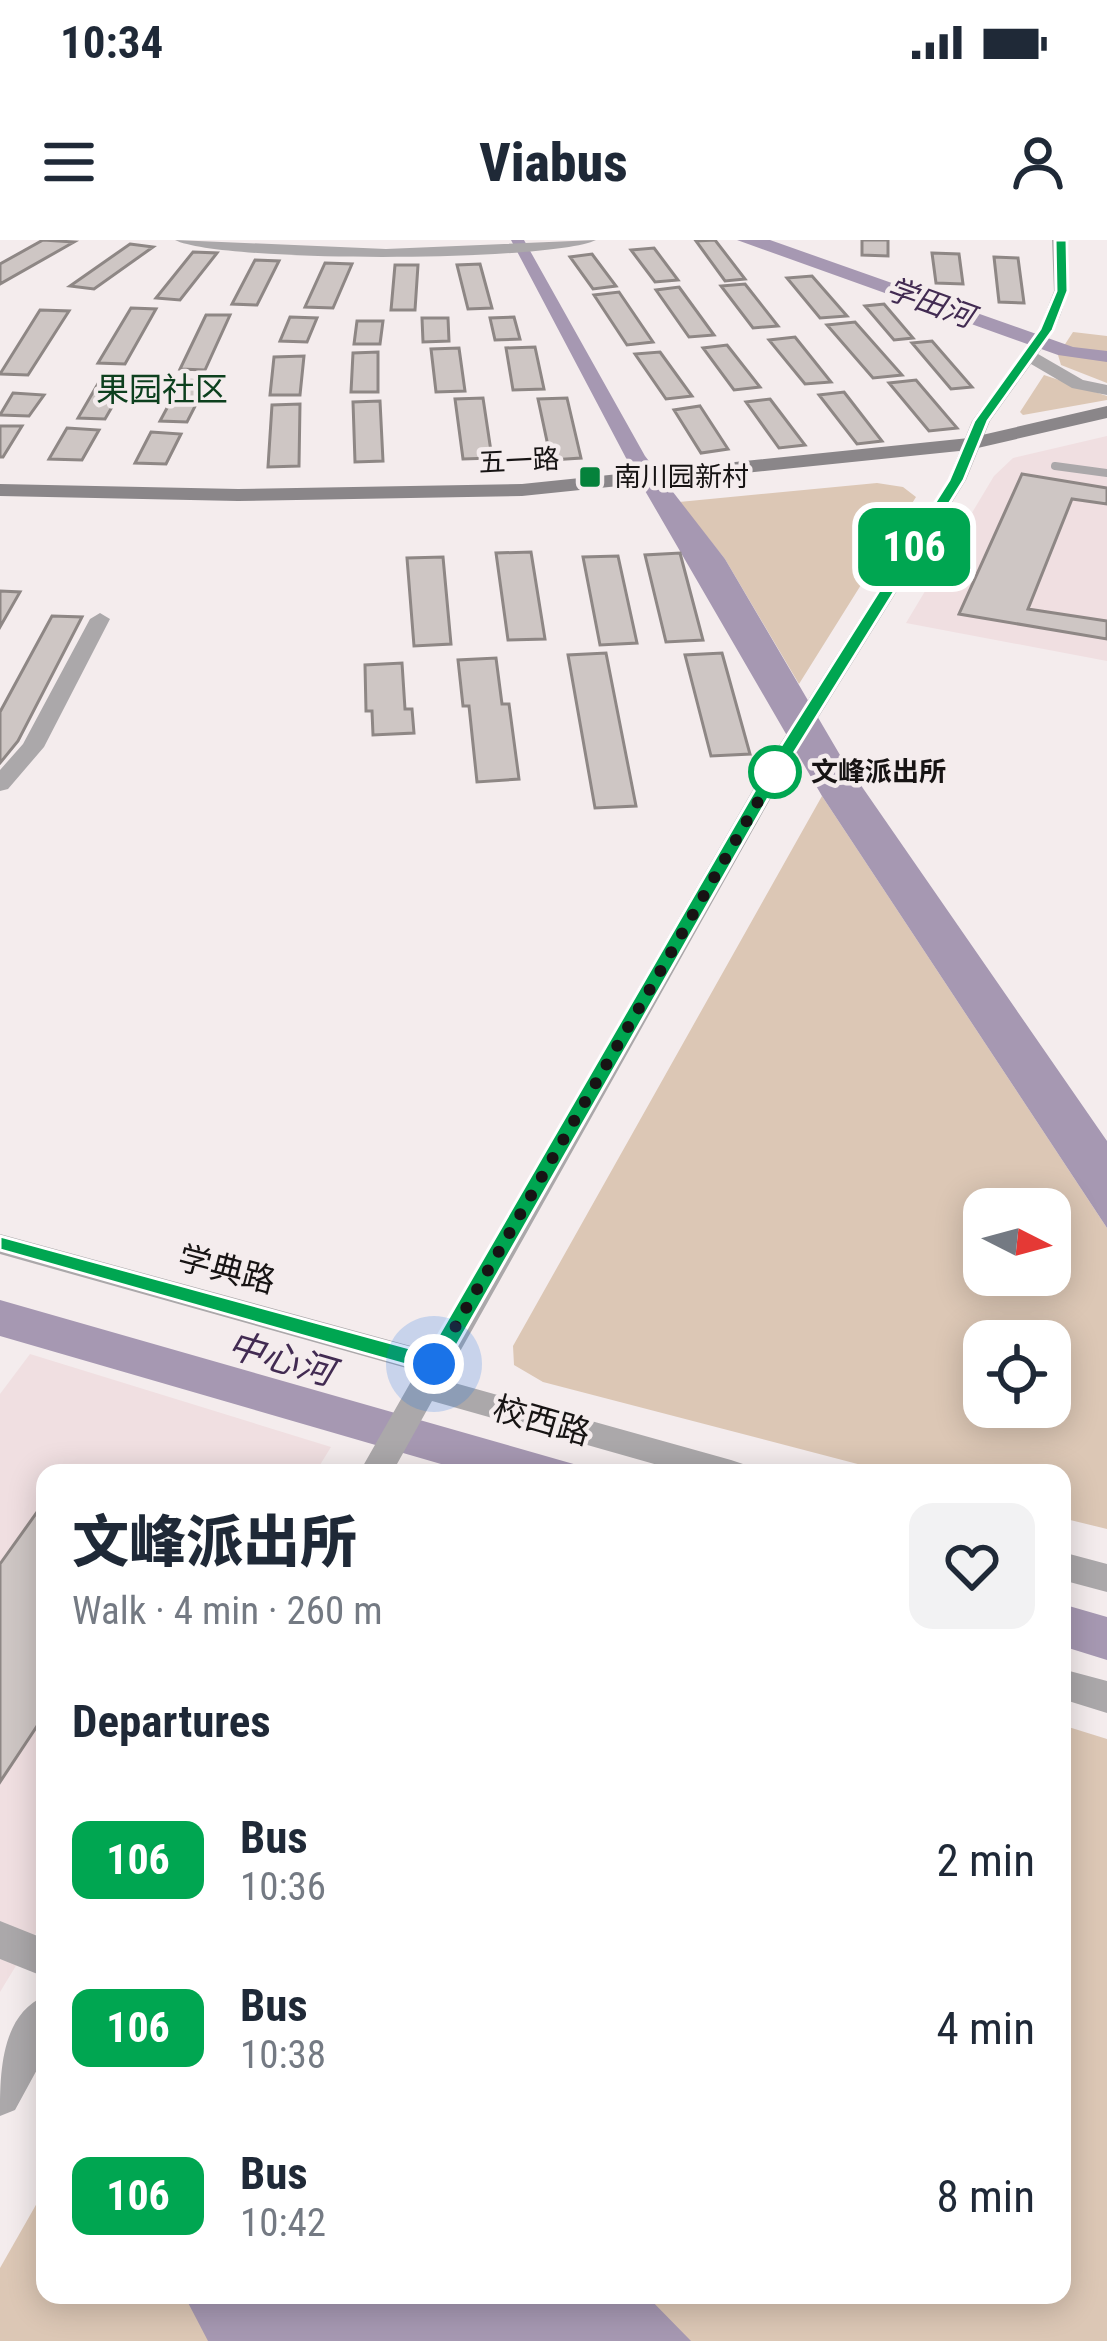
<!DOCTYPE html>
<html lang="en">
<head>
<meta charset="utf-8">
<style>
	body { margin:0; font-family:"Roboto Condensed","Noto Sans SC",sans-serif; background:#f2f2f3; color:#1f2937; height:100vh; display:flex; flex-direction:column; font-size:45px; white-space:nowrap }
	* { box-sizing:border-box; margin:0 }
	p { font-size:39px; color:#747a83 }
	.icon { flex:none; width:66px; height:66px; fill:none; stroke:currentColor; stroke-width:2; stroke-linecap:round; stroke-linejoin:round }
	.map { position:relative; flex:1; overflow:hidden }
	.sheet { position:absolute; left:36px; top:1224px; width:1035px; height:840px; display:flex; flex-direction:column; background:#fff; border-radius:24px; box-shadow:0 6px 30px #0003 }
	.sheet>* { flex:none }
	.badge { padding:0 24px; border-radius:18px; font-size:42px; line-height:78px }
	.needle { width:78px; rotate:96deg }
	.fabs { position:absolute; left:963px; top:948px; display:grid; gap:24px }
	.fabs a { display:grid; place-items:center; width:108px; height:108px; border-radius:24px; background:#fff; box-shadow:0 6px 30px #0003; font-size:60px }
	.you { position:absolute; width:60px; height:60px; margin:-30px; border:9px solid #fff; border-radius:50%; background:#1a73e8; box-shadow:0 0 0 18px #1a73e833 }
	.map>.badge { position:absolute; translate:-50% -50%; box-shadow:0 0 0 6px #fff }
	h2 { padding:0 36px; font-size:45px; line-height:108px }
	.round { display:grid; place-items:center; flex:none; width:126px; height:126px; border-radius:24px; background:#f2f2f3 }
	.overview { display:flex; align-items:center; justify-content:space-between; height:204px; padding:0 36px }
	h1 { font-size:57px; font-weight:800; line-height:90px }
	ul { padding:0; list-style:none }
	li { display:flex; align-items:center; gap:36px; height:168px; padding:0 36px }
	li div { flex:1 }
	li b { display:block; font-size:45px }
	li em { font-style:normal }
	li .badge { min-width:132px; font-weight:700; text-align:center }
	.status { display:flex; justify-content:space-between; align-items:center; height:84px; padding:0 60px; background:#fff; direction:ltr }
	.status svg { height:33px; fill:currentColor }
	header { display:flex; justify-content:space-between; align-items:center; height:156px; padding:0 36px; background:#fff; font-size:54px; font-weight:800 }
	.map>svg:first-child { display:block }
</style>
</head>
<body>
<div class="status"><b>10:34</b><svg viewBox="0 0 49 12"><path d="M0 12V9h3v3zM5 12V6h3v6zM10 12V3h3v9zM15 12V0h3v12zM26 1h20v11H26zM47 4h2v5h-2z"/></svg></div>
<header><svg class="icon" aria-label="menu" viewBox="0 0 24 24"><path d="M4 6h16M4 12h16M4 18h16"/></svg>Viabus<svg class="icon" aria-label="person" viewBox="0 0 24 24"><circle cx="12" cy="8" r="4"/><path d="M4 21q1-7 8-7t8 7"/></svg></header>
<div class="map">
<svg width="1107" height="2101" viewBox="0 0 1107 2101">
	<rect width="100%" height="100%" fill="#f4eced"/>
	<!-- built -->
	<path fill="#f0dfe1" d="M1107,196V421L906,383L994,236L1013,218Z
		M30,1114L331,1207L315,1233H45V1678L0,1752V1154Z"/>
	<!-- green -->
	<path fill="#dcc7b5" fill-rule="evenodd" d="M1073,92L1107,96V143L1061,125L1058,115Z
		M1044,135L1107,156V160L1023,175L1020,172Z
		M877,243L903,247L916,257L799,444L725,319L679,262Z
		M822,556L1107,988V1289L1062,1278V1233H892L543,1142L514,1125L513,1106ZM984,969H1050V1035H984ZM984,1101H1050V1167H984Z
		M1062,1485L1107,1499V2101H0V2028L45,1949V2055H1062Z"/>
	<!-- water -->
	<path fill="#a698b2" d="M511,0H524L645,216L725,319L840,515L1107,901V988L822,556L626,218Z
		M737,0H770L1073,107L1107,111V122L1058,115Z
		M0,1060L605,1233H472L0,1096Z
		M1062,1364L1107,1377V1420L1062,1406Z
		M184,2055H646L691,2101H208Z"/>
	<!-- building -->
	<path fill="#cec6c4" stroke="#8e8785" stroke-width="3" d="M43,0L74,2L0,44V24Z
		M715,0L745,39L725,41L696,1Z
		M862,0H888V16L862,15Z
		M130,4L153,7L94,49L70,46Z
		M654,8L678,40L655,42L631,10Z
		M193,12L217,13L180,60L156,58Z
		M932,13L959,14L963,44L936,43Z
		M592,14L616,46L593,49L570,17Z
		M994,17L1018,18L1024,63L999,62Z
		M255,20L279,21L257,65L232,64Z
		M325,23L352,24L333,68L305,67Z
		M480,24L492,68L468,69L457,25Z
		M395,25H418L415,70H391Z
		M812,36L847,76L820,78L787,38Z
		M745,44L778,86L753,88L721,46Z
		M679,47L714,95L689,97L656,50Z
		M619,52L653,102L627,105L594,55Z
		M884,64L913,98L894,100L865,66Z
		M131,68L156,69L125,124L98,123Z
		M40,70L69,71L28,135L0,134Z
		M206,75H230L205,130L180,129Z
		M290,77L317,78L307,102L280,101Z
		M514,77L520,99L495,100L490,78Z
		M422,78H448L449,101L423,102Z
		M357,81H383L380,104H354Z
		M855,82L902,135L873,138L827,85Z
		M795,97L831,142L805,144L769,100Z
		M932,101L972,147L951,149L912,103Z
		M727,105L760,147L734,150L703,108Z
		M535,107L544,149L513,150L506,108Z
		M459,108L465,151L436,152L431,109Z
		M378,112V152H351L353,113Z
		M660,112L692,156L666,159L635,114Z
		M304,116L300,155H270L274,117Z
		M103,135L130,136L105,179L78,178Z
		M182,140L208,141L187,182L160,181Z
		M916,140L957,188L929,191L889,143Z
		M844,152L882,201L857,204L819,155Z
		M13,153L44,155L29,176L0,175Z
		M483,158L492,218L463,219L455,159Z
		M567,158L581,218L551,220L538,159Z
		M770,159L805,205L779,208L746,162Z
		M380,161L383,221L355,222L353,162Z
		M300,164L299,226L268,227L272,165Z
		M700,166L728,209L701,213L674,170Z
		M0,186H22L3,217H0Z
		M67,188L99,190L82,220L49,219Z
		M151,192L181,194L166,224L135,223Z
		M1022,234L1107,248V264L1072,259L1028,369L1107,381V399L959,374Z
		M531,312L545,399L508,400L496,313Z
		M680,313L703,400L666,402L645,315Z
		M618,316L637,403L600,405L583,317Z
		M443,317L451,404L414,406L407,318Z
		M0,351L20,352L0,387Z
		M52,376L82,377L18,501L0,523V472Z
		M606,413L636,566L595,568L568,415Z
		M722,413L750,514L711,516L685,415Z
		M496,418L502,464H509L519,539L477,542L469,466H463L458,420Z
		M402,423L405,469H412L414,493L373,495L372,471H366L365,425Z
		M45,1261V1474L0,1542V1324Z"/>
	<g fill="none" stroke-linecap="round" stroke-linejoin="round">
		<!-- service -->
		<path stroke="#aba8aa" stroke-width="8" d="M1055,226L1107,233"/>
		<!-- minor -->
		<path fill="#aba8aa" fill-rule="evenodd" d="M175,0L386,9L596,0C551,22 220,23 175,0Z"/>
		<!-- tertiary -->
		<path fill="#aba8aa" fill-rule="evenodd" d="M1052,0H1068C1070,50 1068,73 1038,114L1083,140L1107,145V155L1072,148L1031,124L990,181L966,240L795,515L444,1140L731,1220L743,1224L747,1233H686L432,1161L392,1233H359L417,1131L0,1014V994L429,1111L773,515L948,240L972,181L1039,90L1054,51Z
			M100,373L110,379L44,507L8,549L0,551V530L23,504L90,379Z
			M1062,1312L1107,1324V1352L1062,1340Z
			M1062,1429L1107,1441V1473L1062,1459Z
			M0,1681L45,1699V1737L0,1719Z
			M45,1756V1815L15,1870L0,1876C0,1835 0,1775 45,1756Z"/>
		<!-- secondary -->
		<path fill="#8a8689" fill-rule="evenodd" d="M1107,166V178L969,210L522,256L238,261L0,256V244L238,249L522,244L969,198Z"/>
	</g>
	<!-- line -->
	<path fill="#00a651" stroke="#fff" stroke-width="3" d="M1055,0H1067L1068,51L1053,90L988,181L964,240L793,515L443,1130L434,1133L0,1010V996L428,1113L775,515L949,240L974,181L1040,89L1056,51Z"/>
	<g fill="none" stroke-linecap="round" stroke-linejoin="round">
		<!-- walk -->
		<path stroke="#171414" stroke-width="12" stroke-dasharray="0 21.6" d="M434,1124L775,532"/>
	</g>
	<!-- markers -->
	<rect fill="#05823b" stroke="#f4eced" stroke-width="4.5" x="578" y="225" width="24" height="24" rx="6"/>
	<circle fill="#fff" stroke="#00a651" stroke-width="6" cx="775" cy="532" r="24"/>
	<g text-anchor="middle" stroke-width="9" stroke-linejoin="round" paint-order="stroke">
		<!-- far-street labels -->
		<g font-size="27" fill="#171414" stroke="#f4eced">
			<text transform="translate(519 221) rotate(-3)" y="9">五一路</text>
		</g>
		<!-- far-poi labels -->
		<g font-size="27" fill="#171414" stroke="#f4eced" text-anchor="start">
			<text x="614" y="246">南川园新村</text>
		</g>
		<!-- far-stop labels -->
		<g font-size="27" font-weight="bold" fill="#171414" stroke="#f4eced" text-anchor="start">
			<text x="811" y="541">文峰派出所</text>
		</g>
		<!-- far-water labels -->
		<g font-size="30" font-style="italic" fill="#422b52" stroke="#f4eced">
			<text transform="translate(930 63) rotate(20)" y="10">学田河</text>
		</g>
		<!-- far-quarter labels -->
		<g font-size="33" fill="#0d401e" stroke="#f4eced">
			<text x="162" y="161">果园社区</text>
		</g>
		<!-- street labels -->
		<g font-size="33" fill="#171414" stroke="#f4eced">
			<text transform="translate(227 1029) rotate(15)" y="12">学典路</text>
			<text transform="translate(542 1180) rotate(16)" y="12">校西路</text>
		</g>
		<!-- water labels -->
		<g font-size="36" font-style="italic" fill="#422b52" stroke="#f4eced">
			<text transform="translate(281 1118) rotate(16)" y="13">中心河</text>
		</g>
	</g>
</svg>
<div class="fabs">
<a><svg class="needle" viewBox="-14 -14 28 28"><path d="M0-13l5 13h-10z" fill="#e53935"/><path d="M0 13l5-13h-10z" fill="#747a83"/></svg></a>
<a><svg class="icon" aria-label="locate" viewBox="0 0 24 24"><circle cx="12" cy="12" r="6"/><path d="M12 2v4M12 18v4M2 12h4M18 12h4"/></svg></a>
</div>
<div class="you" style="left:434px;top:1124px"></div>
<b class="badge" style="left:914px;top:307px;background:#00a651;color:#fff">106</b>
<section class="sheet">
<div class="overview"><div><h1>文峰派出所</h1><p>Walk · 4 min · 260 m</p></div><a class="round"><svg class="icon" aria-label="heart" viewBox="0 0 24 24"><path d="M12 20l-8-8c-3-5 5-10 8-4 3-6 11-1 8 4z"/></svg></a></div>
<h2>Departures</h2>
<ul>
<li><span class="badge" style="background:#00a651;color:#fff">106</span><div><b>Bus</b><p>10:36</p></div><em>2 min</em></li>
<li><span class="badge" style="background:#00a651;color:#fff">106</span><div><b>Bus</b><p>10:38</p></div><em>4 min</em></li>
<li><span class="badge" style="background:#00a651;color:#fff">106</span><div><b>Bus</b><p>10:42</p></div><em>8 min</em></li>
</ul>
</section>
</div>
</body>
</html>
